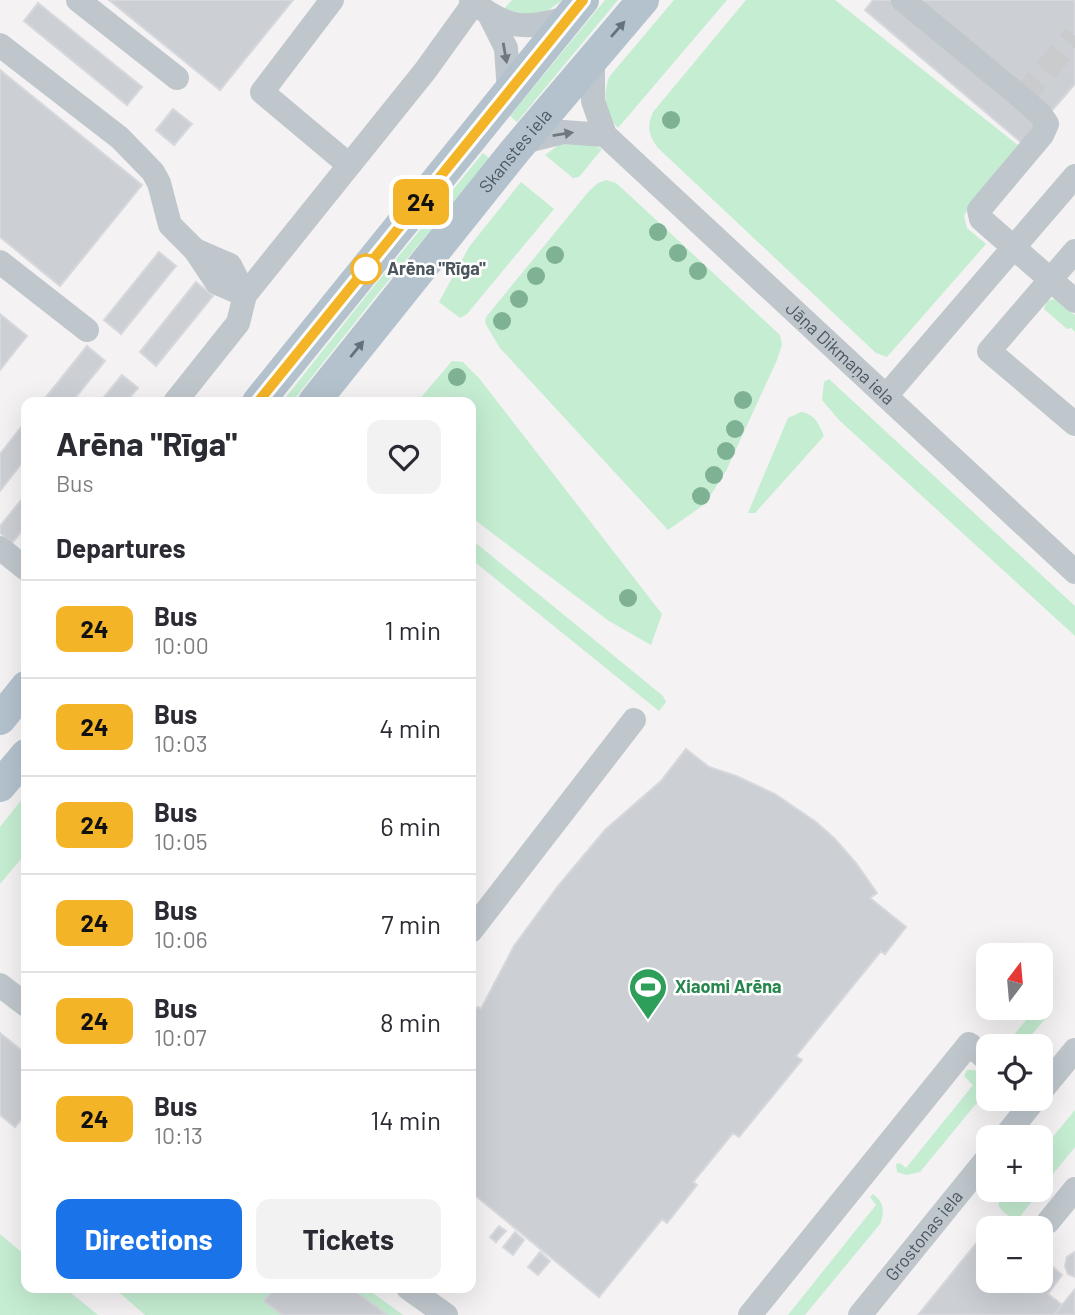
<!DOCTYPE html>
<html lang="en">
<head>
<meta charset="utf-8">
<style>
	body { margin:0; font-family:Barlow,sans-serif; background:#f2f2f3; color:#2b2b33; height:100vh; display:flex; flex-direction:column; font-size:26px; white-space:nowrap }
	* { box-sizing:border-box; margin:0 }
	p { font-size:23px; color:#7c7c81 }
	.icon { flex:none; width:38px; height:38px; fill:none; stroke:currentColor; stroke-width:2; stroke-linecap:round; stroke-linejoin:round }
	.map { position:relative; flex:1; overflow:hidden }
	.panel { position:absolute; left:21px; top:397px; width:455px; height:896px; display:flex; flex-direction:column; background:#fff; border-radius:14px; box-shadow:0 7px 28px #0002 }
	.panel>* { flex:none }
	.badge { padding:0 14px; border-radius:10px; font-size:24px; line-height:46px }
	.needle { width:46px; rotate:16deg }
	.buttons { position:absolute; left:976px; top:943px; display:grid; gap:14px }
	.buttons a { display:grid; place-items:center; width:77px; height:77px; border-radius:14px; background:#fff; box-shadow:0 7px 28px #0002; font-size:35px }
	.map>.badge { position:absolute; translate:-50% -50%; box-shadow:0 0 0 4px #fff }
	h2 { padding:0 35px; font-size:26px; line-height:63px }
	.round { display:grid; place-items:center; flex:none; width:74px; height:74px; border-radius:14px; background:#f2f2f3 }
	.overview { display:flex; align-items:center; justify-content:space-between; height:119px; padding:0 35px }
	h1 { font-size:33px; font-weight:700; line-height:52px }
	.primary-button { display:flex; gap:14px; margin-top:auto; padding:14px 35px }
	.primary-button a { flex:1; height:80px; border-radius:14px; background:#1a73e8; color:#fff; font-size:28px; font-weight:700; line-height:80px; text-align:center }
	.primary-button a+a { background:#f2f2f3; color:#2b2b33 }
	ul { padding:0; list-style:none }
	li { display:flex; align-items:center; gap:21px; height:98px; padding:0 35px; border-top:2px solid #e1e1e2 }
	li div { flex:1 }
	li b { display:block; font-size:26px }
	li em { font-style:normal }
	li .badge { min-width:77px; font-weight:700; text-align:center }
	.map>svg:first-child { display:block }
</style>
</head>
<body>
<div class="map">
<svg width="1075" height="1315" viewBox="0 0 1075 1315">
	<rect width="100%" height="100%" fill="#f4f2f2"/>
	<!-- green -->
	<path fill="#c5edd2" d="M512,0H563L538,17L504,9Z
		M605,0H618L517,122L510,116Z
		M674,0H727L618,128C604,114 603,95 609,77Z
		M746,0H835L1019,146L969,206L964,216L967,228L986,244L887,357L876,353L658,148C648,135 647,127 653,112Z
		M560,144L593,145L602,149L579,177L573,178L545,155Z
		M483,153L490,159L376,296L292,402H282L370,291Z
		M606,180L616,183L626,192L780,335L782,344L777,360L726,471L705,504L668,530L500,348L485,323L486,317L589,191L598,183Z
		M521,182L554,209L467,314L460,318L439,302L469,247Z
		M1054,299L1075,315V332L1071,328L1067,329L1044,309L1047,301Z
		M452,361L463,362L479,378L662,614L651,645L609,621L471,517V402H417Z
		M829,379L1075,606V636L839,420L822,400L824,382Z
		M801,412C815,414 819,424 824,436L755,513H748L788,418Z
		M471,539L663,696L666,702L659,711L471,559Z
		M26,794V853L0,884V827Z
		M1041,1002L1046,1018L1022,1046H995L994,1038L996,1035L1008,1042L1036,1008H1041Z
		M967,1070C980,1069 989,1075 989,1088L920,1172L906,1175L897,1172L896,1164L900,1163L906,1168L973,1085L964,1076Z
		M1075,1110V1147L1041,1189V1151Z
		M1010,1190H1041L1018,1219C1010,1218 1000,1211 998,1204Z
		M873,1194C884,1202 885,1212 880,1224L805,1315H788L876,1205L870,1197Z
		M0,1234L26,1256V1288H65L98,1315H0Z
		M114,1288H366L403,1315H145Z"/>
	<!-- building -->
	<path fill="#cccfd4" stroke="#d6d8dd" stroke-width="2" d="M109,0H293L220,90Z
		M873,0H1075V84L1023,144L865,10Z
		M38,3L142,87L127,105L24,21Z
		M0,70L142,185L60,286L0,237Z
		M173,109L192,124L174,145L156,130Z
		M159,252L176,266L121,334L104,320Z
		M196,282L213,296L156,366L140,352Z
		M0,314L27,336L0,370Z
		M87,346L105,361L72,402H42Z
		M122,375L138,388L126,402H100Z
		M26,421V458L0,491V454Z
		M26,494V526L12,543L0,533V526Z
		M686,749L709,767L736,776L775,794L816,822L835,839L856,863L877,893L870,898L906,927L885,954L881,951L796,1056L802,1060L739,1137L733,1133L693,1182L697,1185L667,1223L662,1219L599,1297L471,1192V1015L478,1007L481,1009L514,946L558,886L605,830L661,781Z
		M0,1033L26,1054V1114L15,1127L0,1115Z
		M996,1219L1007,1228H989V1281H1041V1257L1062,1275L1048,1294L1062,1305L1054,1315H918Z
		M499,1226L506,1231L496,1242L490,1237Z
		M515,1232L524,1240L513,1255L503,1247Z
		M540,1252L550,1261L538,1275L528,1267Z
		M1075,1252V1277L1068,1274L1065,1266L1067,1257Z
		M275,1288H351L387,1315H282L264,1301Z
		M1075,1289V1315H1054L1062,1305Z"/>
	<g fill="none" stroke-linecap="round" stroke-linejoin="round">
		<!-- minor-tunnel -->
		<path stroke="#cacbcd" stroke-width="24" stroke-dasharray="24 12" stroke-linecap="butt" d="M1022,98L1075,36"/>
		<!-- minor -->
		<g stroke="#bfc7cd" stroke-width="24">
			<path d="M78,0L177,78"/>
			<path d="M332,0L262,92L349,165"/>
			<path d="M471,0C507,30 526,30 570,17"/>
			<path d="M903,0L1022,98L1041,115L1047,124L1042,135L979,210L981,219L1075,301"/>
			<path d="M490,16L506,48L509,93"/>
			<path d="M0,45L120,138L153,172L159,183L170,225L195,250L217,283L245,295"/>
			<path id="s1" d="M593,57V101L605,135L1075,572"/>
			<path d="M523,142L563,132L605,135"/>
			<path d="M195,250L230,265L245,295"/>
			<path d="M1075,251L989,351L1075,424"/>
			<path d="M0,262L87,330"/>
			<path d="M886,396L1075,176"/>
			<path d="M175,402L238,323L245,295L425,71L474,3"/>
			<path d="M0,548L26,569"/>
			<path d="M471,931L634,720"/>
			<path d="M0,985L26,1005"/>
			<path d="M1041,1091L1075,1050"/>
			<path d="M1004,1138L1035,1099"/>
			<path d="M1048,1222L1075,1189"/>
			<path d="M408,1288L446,1315"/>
			<path d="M750,1315L969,1044L989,1061"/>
			<path id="s2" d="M860,1315L989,1156"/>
		</g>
		<!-- major -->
		<g stroke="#b4c2ce" stroke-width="32">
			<path d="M258,402L583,0"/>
			<path id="s3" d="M314,402L514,152L643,0"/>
			<path d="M0,719L26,687"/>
			<path d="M0,786L26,755"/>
		</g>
	</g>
	<!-- trees -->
	<g fill="#7fb194">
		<circle cx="671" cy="120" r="9"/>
		<circle cx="658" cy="232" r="9"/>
		<circle cx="678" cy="253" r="9"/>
		<circle cx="555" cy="255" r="9"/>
		<circle cx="698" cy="271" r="9"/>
		<circle cx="536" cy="276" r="9"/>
		<circle cx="519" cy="299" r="9"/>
		<circle cx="502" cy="321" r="9"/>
		<circle cx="457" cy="377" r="9"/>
		<circle cx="743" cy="400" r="9"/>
		<circle cx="735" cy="429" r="9"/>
		<circle cx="726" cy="451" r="9"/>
		<circle cx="714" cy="475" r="9"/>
		<circle cx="701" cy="496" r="9"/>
		<circle cx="628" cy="598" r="9"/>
	</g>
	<!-- one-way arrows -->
	<defs><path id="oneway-solid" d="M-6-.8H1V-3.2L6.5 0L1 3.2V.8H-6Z" transform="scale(1.75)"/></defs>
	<g fill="#65717a">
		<use href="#oneway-solid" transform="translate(618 29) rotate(-49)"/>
		<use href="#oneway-solid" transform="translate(357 349) rotate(-51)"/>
	</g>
	<g fill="#6e787f">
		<use href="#oneway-solid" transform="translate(505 53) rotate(80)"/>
		<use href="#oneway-solid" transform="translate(563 134) rotate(-9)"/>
	</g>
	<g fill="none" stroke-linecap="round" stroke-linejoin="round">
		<defs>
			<path id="line" d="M258,402L583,0"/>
		</defs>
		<!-- line casing -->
		<use href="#line" stroke="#fff" stroke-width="16"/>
		<!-- line -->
		<use href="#line" stroke="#f4b427" stroke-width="10"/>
	</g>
	<!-- icons -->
	<defs>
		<symbol id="stadium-pin" viewBox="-11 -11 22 30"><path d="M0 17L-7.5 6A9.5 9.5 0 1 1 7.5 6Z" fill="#2e9e5b" stroke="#fff"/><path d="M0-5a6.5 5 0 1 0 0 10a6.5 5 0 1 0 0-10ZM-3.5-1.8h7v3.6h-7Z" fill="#fff"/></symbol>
	</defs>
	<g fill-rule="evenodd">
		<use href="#stadium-pin" x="626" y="965" width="44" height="60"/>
	</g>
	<!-- markers -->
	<circle fill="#fff" stroke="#f4b427" stroke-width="3.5" cx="366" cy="269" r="14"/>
	<g text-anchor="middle" stroke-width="5" stroke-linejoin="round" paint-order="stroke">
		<!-- street labels -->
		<g font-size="18" fill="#4b565e" stroke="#fff">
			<text dy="6" stroke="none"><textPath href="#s3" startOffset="322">Skanstes iela</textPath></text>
			<text dy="6" stroke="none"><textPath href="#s1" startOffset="401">Jāņa Dikmaņa iela</textPath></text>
			<text dy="6" stroke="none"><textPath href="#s2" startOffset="102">Grostonas iela</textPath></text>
		</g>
		<!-- stop labels -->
		<g font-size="18" font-weight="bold" fill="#4b565e" stroke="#fff" text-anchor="start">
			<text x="387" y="275">Arēna "Rīga"</text>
		</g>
		<!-- leisure labels -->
		<g font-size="18" font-weight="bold" fill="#27864d" stroke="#fff" text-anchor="start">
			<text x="675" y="993">Xiaomi Arēna</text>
		</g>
	</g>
</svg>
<div class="buttons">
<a><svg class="needle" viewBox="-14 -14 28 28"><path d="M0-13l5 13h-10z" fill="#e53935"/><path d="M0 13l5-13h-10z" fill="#7c7c81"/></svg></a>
<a><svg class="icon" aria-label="locate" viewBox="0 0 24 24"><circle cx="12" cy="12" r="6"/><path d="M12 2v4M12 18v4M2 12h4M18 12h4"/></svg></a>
<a>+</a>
<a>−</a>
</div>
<b class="badge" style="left:421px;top:202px;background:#f4b427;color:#111">24</b>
<section class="panel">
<div class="overview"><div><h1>Arēna &quot;Rīga&quot;</h1><p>Bus</p></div><a class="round"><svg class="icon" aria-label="heart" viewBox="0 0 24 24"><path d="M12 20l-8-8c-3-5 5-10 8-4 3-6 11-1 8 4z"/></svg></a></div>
<h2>Departures</h2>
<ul>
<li><span class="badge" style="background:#f4b427;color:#111">24</span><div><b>Bus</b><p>10:00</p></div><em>1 min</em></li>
<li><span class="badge" style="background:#f4b427;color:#111">24</span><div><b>Bus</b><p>10:03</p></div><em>4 min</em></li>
<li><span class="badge" style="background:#f4b427;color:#111">24</span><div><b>Bus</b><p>10:05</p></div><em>6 min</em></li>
<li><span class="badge" style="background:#f4b427;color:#111">24</span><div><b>Bus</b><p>10:06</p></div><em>7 min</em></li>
<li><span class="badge" style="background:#f4b427;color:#111">24</span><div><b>Bus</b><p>10:07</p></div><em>8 min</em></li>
<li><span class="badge" style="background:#f4b427;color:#111">24</span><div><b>Bus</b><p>10:13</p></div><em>14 min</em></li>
</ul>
<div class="primary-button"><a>Directions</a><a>Tickets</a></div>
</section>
</div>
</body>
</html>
